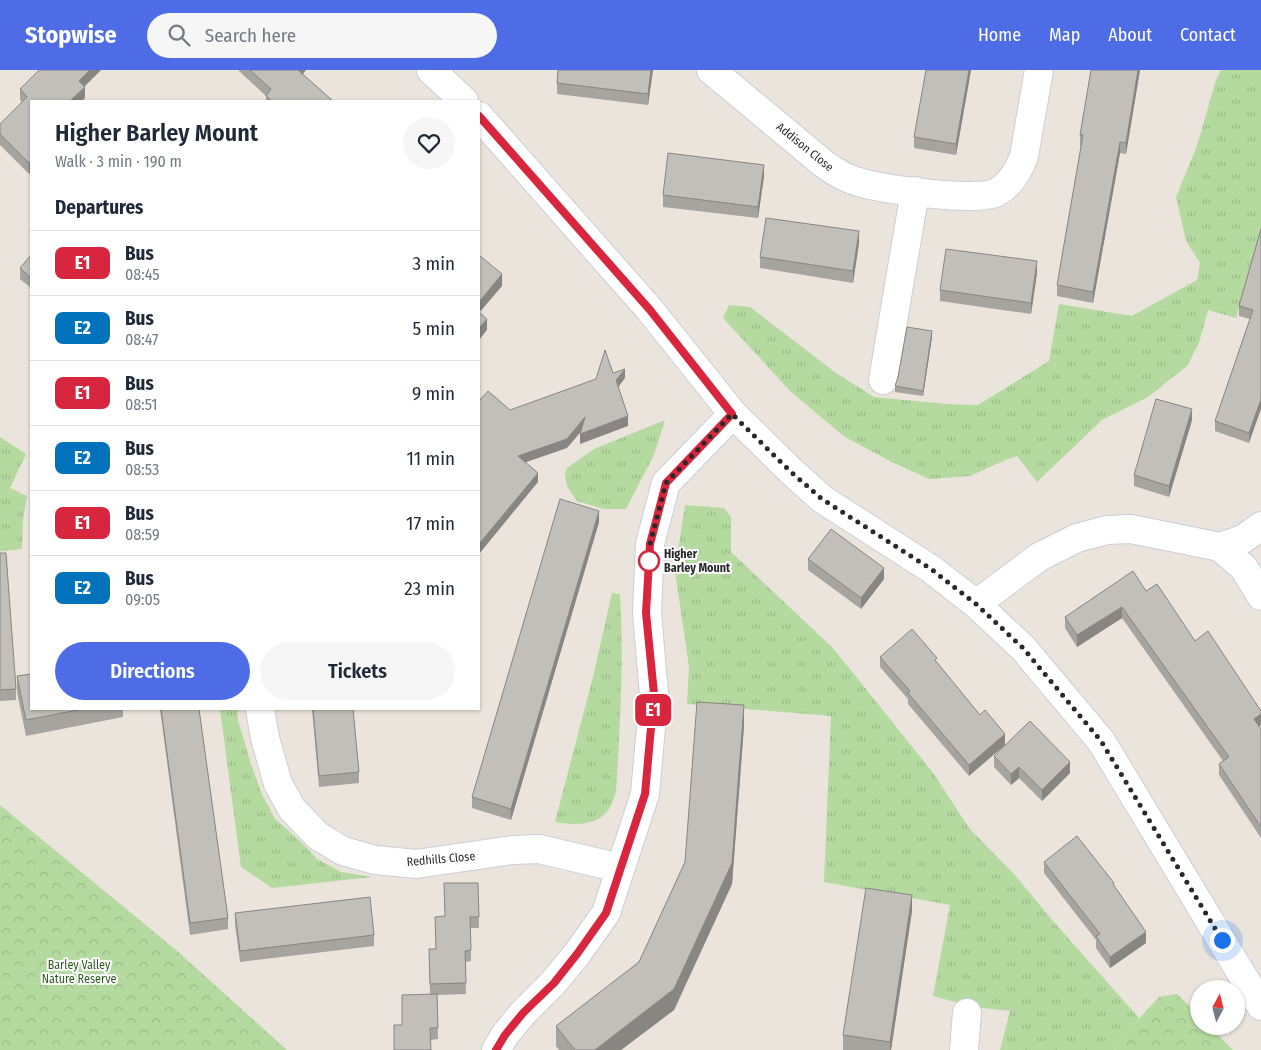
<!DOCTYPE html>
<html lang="en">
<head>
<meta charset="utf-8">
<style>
	body { margin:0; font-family:"Fira Sans Condensed",sans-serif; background:#f6f6f7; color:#1f2937; height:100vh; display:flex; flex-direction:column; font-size:19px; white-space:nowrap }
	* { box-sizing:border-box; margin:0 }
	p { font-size:16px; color:#747a83 }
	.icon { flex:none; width:28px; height:28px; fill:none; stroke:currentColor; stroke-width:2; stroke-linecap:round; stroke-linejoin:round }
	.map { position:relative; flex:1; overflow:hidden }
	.sheet { position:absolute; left:30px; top:30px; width:450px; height:610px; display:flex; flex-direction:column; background:#fff; border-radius:0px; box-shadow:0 1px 4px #0004 }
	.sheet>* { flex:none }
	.badge { padding:0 10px; border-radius:8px; font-size:18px; line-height:32px }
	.needle { width:32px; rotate:7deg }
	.controls { position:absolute; left:1190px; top:910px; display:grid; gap:10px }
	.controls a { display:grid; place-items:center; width:55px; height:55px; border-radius:50%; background:#fff; box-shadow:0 1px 4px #0004; font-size:25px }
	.you { position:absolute; width:25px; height:25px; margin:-12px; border:4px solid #fff; border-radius:50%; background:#1a73e8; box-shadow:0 0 0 8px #1a73e833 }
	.map>.badge { position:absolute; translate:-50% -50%; box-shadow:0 0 0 2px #fff }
	h2 { padding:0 25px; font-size:19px; line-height:45px }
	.round { display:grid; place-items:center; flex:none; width:52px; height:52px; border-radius:26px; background:#f6f6f7 }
	.head { display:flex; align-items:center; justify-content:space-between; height:85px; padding:0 25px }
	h1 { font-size:24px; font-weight:600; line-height:38px }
	.button { display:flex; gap:10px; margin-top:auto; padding:10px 25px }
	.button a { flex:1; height:58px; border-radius:30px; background:#4e6ce5; color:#fff; font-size:20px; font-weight:600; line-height:58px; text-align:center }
	.button a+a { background:#f6f6f7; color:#1f2937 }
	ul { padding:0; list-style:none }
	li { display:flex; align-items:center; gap:15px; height:65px; padding:0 25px; border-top:1px solid #e0e1e3 }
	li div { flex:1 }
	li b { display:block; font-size:19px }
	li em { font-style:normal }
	li .badge { min-width:55px; font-weight:700; text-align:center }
	header { display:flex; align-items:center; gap:30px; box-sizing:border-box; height:70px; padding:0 25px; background:#4e6ce5; color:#fff }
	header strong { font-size:24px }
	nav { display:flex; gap:28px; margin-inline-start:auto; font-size:18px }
	.search { width:350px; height:45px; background:#f6f6f7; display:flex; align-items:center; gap:12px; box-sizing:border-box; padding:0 18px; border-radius:28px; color:#747a83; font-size:19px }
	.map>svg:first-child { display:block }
</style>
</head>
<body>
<header>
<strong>Stopwise</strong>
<div class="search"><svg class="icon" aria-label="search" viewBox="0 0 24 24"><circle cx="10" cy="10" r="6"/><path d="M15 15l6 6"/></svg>Search here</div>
<nav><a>Home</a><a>Map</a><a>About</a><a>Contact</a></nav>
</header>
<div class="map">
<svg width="1261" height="980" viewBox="0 0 1261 980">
	<defs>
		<pattern id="grass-tufts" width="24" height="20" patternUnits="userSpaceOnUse" patternTransform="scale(1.25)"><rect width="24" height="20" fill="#b4da9f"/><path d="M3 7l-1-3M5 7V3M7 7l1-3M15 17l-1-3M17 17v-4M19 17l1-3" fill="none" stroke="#9bbb89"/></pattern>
		<pattern id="park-crowns" width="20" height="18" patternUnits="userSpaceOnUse" patternTransform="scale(1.25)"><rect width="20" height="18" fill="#b4da9f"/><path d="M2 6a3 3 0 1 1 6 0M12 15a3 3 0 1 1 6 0" fill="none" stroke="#9bbb89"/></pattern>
	</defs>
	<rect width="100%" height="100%" fill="#eae4dd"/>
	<!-- grass -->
	<path fill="url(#grass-tufts)" d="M1221,0H1261V167H1259L1236,248L1208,240L1199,273L1187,296L1148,327L1102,350L1037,412L1017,386L1008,389L970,406L929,409L892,392L845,367L791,322L723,248L729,235L750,237L836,303L874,327L946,334L978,335L1049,291L1059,234L1132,246L1197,210L1200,193L1186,171L1176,127L1197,76L1216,10Z
		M665,350L654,385L626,439H604L577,431L567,416L565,404L567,398L594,379Z
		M0,367L26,384L10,418L27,426L23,450L22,479L0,481Z
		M685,435L724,438L731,447V482L833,578L934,704L969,758L1013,803L1053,851L1139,948L1126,963L1114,980H1000L1010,941L974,937L933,926L950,835L824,812L831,646L687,634L689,597L675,501Z
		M612,523L620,524C624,590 620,656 616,722C614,727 613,733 610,737C599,757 574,755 555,752L593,607Z
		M220,639H238V650L250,691L261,722L275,749L299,770L317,789L341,802L372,807L272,818L241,797Z"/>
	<!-- park -->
	<path fill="url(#park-crowns)" d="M0,735L176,880L287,980H0Z
		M1177,924L1199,945V956H1209L1233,980H1114L1126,963L1159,927Z"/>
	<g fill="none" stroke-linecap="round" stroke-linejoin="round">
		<defs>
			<path id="minor" d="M431,0L464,31
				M711,0L824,94C835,102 849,110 862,113C885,119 979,133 997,122C1010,115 1019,100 1024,86L1039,0
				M479,46L650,240L733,344L791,401L822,429L931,499L976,534L1023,578L1101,671L1261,936
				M883,310L915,121
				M1220,477L1244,498L1261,526
				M976,534L1039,487L1077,468L1107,460L1131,459L1220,477L1243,469L1261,456
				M260,639L265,668L278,714L292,739L318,766L343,781L375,790L416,794L513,780L539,779L620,798
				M496,980L505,965L523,943L553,913L577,884L606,843L645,724L654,624L647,543L650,474L666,413L733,344
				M964,980L967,943"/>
		</defs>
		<!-- minor casing -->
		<use href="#minor" stroke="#cbced9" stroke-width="30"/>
		<!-- minor -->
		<use href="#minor" stroke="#fff" stroke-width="28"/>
	</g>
	<!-- wall -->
	<path fill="#a7a39f" d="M39,0H101L84,16L85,28L31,31L29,104L0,75V54L22,32L20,30V19Z
		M238,0H306L303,4L333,31H266V26Z
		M558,0H653L648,35L557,24V13Z
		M971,0L956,85L914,78V67Z
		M1091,0H1140L1126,84L1120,83L1093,233L1057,226V215L1081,76H1080V65Z
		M764,106L758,148L663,137V125Z
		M1261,158L1249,373L1215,361V351L1250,249L1239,246V236Z
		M859,173L853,213L760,198V187Z
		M31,185V218L20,209V198Z
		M1037,203L1031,244L940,231V220Z
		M932,267L923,326L895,322V316L898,307Z
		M1192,350L1169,427L1134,416V405Z
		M599,452L511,750L472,738V727Z
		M0,483L16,619V630L0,631Z
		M808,489L884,509L861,539L808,500Z
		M1146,521L1195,571L1261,655L1259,656L1261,659V768L1219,705V694L1223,691L1122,548L1077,577L1065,558V547Z
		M880,587L937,593L980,645L969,706L908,634V629L880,597Z
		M17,606L31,639H123V647L26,666L17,622Z
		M160,639H199L228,848V859L190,865Z
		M312,639H353L359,702V713L319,717Z
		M744,656L732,814L674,940L621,980H559L556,976V956L639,892L685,792Z
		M994,686L1070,703L1042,731L1019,708L1011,715L994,697Z
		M1044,792L1114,816L1146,873L1110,898L1096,878V870L1044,803Z
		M478,813L479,858H471V891L465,892L466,924L437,925L438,969L430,970L402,955L430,925L429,879H435L444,846Z
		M912,841L891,980H843V965Z
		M235,843L374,865V876L240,892L235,854Z"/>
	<!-- shaded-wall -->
	<path fill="#888582" d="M90,0H101L79,22V11Z
		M297,0H306L297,10Z
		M651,0H653L648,35V24Z
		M969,0H971L956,85V74Z
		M1138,0H1140L1126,84V73Z
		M85,17V28L82,31H70Z
		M1120,72V83L1093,233V222Z
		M31,90V101L29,104V93Z
		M764,95V106L758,148V137Z
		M859,161V173L853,213V201Z
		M1037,191V203L1031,244V233Z
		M502,204V216L479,243V232Z
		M487,249V260L479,270V258Z
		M932,261V267L923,326V321Z
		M625,299V308L616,320V310Z
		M1261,329V339L1249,373V363Z
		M1192,339V350L1169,427V416Z
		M628,346V356L580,374V364Z
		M585,347V357L567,378L518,395V386Z
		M538,403V412L479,484V474Z
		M599,441V452L511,750V739Z
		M884,498V509L861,539V528Z
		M1122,537V548L1077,577V565Z
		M744,635V656L732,814L674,940L621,980H595L674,919Z
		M1261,644V655L1254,660V649Z
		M1005,664V675L969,706V695Z
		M1070,692V703L1042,731V720Z
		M1019,697V708L1011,715V704Z
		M912,825V841L891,980H890V972Z
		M1146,862V873L1110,898V887Z"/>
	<!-- building -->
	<path fill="#c2beb9" stroke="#888582" d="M39,0H90L79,11L85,17L70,31H31V90L29,93L0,64V54L27,27L20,19Z
		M250,0H298L333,31H272L266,26L271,19Z
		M558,0H651L648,24L557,13Z
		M926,0H969L956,74L914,67Z
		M1091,0H1138L1126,73L1120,72L1093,222L1057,215L1083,65H1080Z
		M668,83L764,95L758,137L663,125Z
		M766,148L859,161L853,201L760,187Z
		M1261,159V329L1249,363L1215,351L1253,240L1239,236Z
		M946,179L1037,191L1031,233L940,220Z
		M31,185V208L20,198Z
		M479,185L502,204L479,232Z
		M479,242L487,249L479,258Z
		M907,257L932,261L923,321L895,316L898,307Z
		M605,280L613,303L625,299L616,310L628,346L580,364L585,347L567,369L518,386L538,403L479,474V331L488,321L510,340L596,309Z
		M1156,329L1192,339L1169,416L1134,405Z
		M560,429L599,441L511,739L472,727Z
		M831,459L884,498L861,528L808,489Z
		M0,483H6L16,619L0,620Z
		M1133,501L1146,521L1157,514L1195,571L1208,561L1261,641V644L1254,649L1261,659V757L1219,694L1229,687L1122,537L1077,565L1065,547Z
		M912,559L937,588L935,590L980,645L985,640L1005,664L969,695L908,623L910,621L880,587Z
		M31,604V639H83L26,650L17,606Z
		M697,632L744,635L732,793L674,919L595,980H575L556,956L639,892L685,792Z
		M161,639H199L228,848L190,853Z
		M313,639H353L359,702L319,706Z
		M1030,651L1070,692L1042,720L1019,697L1011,704L994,686Z
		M1077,766L1114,813L1113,814L1146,862L1110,887L1096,866L1100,864L1044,792Z
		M444,813H478L479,847H470L471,880L465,881L466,913L430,914L429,879H436L435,847L445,846Z
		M866,818L912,825L890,972L843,965Z
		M370,827L374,865L240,881L235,843Z
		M437,924L438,958H430L431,980H394V955H402V925Z"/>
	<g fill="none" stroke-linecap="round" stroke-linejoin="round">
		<defs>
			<path id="line" d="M479,46L650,240L732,344L666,413L650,474L646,543L654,624L645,724L606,843L577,884L554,913L523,943L505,965L496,980"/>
		</defs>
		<!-- line casing -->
		<use href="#line" stroke="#fff" stroke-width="11"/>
		<!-- line -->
		<use href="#line" stroke="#d7263d" stroke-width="8"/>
		<!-- walk -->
		<path stroke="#292929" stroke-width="5" stroke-dasharray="0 9" d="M649,491L650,474L666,413L732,344L791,402L822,429L931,499L976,534L1023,578L1101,671L1222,870"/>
	</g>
	<!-- markers -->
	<circle fill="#fff" stroke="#d7263d" stroke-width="2.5" cx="649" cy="491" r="10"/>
	<g text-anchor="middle" stroke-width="4" stroke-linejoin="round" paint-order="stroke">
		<!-- street labels -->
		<g font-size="12" fill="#292929" stroke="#fff">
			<text transform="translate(805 77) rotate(39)" y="4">Addison Close</text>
			<text transform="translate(441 789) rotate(-5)" y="4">Redhills Close</text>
		</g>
		<!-- stop labels -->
		<g font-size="12" font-weight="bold" fill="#292929" stroke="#fff" text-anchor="start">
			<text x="664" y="488">Higher<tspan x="664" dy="14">Barley Mount</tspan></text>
		</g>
		<!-- park labels -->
		<g font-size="12" fill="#2f5e22" stroke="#fff">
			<text x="79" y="899">Barley Valley<tspan x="79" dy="14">Nature Reserve</tspan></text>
		</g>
	</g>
</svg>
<div class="controls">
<a><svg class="needle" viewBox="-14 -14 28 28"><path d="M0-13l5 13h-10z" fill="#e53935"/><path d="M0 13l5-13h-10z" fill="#747a83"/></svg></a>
</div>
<div class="you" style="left:1222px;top:870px"></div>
<b class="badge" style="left:653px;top:640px;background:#d7263d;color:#fff">E1</b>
<section class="sheet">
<div class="head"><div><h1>Higher Barley Mount</h1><p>Walk · 3 min · 190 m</p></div><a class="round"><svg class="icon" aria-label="heart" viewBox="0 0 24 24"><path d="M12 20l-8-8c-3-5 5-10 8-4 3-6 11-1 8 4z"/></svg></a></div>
<h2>Departures</h2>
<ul>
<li><span class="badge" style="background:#d7263d;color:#fff">E1</span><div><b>Bus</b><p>08:45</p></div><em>3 min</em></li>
<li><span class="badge" style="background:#0072bc;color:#fff">E2</span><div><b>Bus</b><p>08:47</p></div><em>5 min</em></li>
<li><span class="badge" style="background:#d7263d;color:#fff">E1</span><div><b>Bus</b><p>08:51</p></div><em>9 min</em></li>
<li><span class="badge" style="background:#0072bc;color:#fff">E2</span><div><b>Bus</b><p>08:53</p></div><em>11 min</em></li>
<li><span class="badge" style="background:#d7263d;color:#fff">E1</span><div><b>Bus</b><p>08:59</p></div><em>17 min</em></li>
<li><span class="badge" style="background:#0072bc;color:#fff">E2</span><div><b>Bus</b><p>09:05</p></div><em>23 min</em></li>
</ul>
<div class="button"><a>Directions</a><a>Tickets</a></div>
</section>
</div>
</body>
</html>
